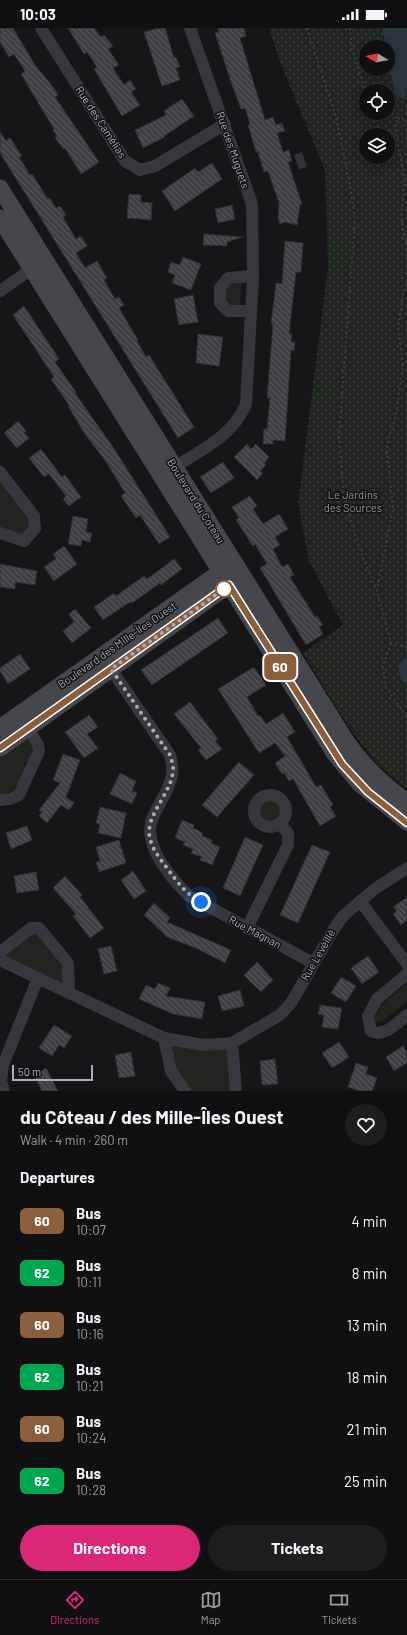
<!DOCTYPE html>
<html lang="en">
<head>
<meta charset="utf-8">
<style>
	body { margin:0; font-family:Barlow,sans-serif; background:#1e1e20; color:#f1f3f6; height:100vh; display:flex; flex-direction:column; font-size:15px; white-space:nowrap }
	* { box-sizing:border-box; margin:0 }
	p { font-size:13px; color:#9c9d9f }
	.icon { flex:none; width:22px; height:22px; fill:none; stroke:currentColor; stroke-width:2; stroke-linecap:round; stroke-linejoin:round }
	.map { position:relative; height:1063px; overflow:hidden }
	.sheet { display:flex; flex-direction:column; background:#101012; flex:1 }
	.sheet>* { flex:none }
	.badge { padding:0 8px; border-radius:6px; font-size:14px; line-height:26px }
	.needle { width:26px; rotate:280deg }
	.tools { position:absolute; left:359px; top:12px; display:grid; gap:8px }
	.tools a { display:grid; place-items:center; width:36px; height:36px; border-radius:50%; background:#101012; box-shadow:0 2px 10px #0003,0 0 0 1px #303032; font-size:20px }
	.scale { position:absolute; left:12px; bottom:10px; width:81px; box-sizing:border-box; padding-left:4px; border:2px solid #a8adb8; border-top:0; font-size:11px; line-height:14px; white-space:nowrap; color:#a8adb8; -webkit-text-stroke:3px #111113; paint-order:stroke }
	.you { position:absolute; width:20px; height:20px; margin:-10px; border:3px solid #fff; border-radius:50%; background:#1a73e8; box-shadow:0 0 0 6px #1a73e833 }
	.map>.badge { position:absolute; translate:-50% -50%; box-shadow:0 0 0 2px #fff }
	h2 { padding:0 20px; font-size:15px; line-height:36px }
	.round { display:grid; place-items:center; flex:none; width:42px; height:42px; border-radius:21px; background:#1e1e20 }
	.headline { display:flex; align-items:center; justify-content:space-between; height:68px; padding:0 20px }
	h1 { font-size:19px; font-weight:700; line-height:30px }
	.cta { display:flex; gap:8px; margin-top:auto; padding:8px 20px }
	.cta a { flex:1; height:46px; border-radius:24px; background:#db2777; color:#fff; font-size:16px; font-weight:700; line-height:46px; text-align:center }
	.cta a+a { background:#1e1e20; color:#f1f3f6 }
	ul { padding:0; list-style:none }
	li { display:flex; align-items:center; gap:12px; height:52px; padding:0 20px }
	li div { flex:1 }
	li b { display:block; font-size:15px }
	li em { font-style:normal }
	li .badge { min-width:44px; font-weight:700; text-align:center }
	.status { display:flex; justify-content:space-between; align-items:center; height:28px; padding:0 20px; background:#101012; direction:ltr }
	.status svg { height:11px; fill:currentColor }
	.dock { display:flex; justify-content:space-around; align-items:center; height:56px; border-top:1px solid #303032; background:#101012; font-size:11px; color:#9c9d9f }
	.dock a { display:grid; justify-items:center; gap:2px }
	.dock .selected { color:#db2777 }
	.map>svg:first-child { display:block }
</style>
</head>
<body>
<div class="status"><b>10:03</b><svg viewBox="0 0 49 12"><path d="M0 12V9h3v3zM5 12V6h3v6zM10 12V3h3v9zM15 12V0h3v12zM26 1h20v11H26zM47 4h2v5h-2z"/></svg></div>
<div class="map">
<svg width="407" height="1063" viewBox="0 0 407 1063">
	<defs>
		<pattern id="park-dots" width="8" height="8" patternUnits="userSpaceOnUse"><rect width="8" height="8" fill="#1e261f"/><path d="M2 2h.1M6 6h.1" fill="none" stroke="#3c433d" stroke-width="1.8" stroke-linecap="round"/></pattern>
		<pattern id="building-back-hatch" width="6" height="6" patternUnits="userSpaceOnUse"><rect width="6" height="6" fill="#404145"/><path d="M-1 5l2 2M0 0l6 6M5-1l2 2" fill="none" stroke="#595a5e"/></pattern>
	</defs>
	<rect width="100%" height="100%" fill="#161618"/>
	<!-- green -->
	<path fill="#1e261f" d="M231,254L241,255L240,278H232L225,271V262Z
		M0,452L31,490L32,499L24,509L0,501Z
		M25,710C36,718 32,725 27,735L24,734L23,736L26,738C19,753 19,764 0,766V727Z
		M258 783a12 12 0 1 1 24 0a12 12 0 1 1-24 0Z
		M38,902L65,935L67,962L0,926Z
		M407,956V974L381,994H373C380,975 391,968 407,956Z
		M167,1013L229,1017L234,1063H188L172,1041Z"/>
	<!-- park -->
	<path fill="url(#park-dots)" fill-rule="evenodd" d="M269,0H382L386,19H366V41H388V30L395,67L404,71L407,63V628H406L401,652L407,659V761C360,727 333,673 303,625L343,597L309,533L298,476L328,239L325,143L277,26ZM366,63H388V85H366ZM366,107H388V129H366Z"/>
	<!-- water -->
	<path fill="#2c353c" d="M382,0H407V63L404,71L395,67L388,30V19H386Z
		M302,124L307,139L299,141L294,127Z
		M406,628H407V659L401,652L398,638Z"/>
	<!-- building -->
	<path fill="url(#building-back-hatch)" stroke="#303034" d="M0,0H13L35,37L53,59L58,67L55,69L99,134L81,146L65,120L63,121L55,109L57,108L53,102L54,101L21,46L25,43L14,26L9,29L0,14Z
		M68,0H94L101,9L104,7L113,18L108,21L119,37L113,40L124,57L130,52L136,61L131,64L140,77L122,88L94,41L97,39L87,24L84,26Z
		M159,0H165L174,30L176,29L180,39L176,40L180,52L162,58L144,4Z
		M218,0H244L246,8L240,10L265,92L273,89L276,97L282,95L285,103L277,105L283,124L289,122L292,133L288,134L302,176L300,177L297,197L285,194L280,196L278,191L279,175L268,143L264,144L258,124H256L248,97L250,96L245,80L241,81L231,54L215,5L219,4Z
		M182,71L194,88L164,108L165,109L143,120L135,102L166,87L164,83Z
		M0,104L6,113L10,110L22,128L19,129L30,147L32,146L48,171L50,170L56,180L60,178L66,187L63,189L76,211L81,208L87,218L76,225L85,240L97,233L107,250L104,252L115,271L119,269L124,277L119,280L138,312L137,313L146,329L149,327L194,399L178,410L0,125Z
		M212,135L222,151L175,183L162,163L195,140L198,144Z
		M129,166L141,167V174L152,175L151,192L127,190Z
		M232,177L235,191L218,195L215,181Z
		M204,206L242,209L227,214V218L203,217Z
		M285,213L303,215L301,244H296L289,306H292L291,314H295L294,323L291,322L285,413L273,412V416H263L264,401H267L270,370H267L273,296H271L276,255L282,256Z
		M183,229L201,236L191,262L172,255L175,247L168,244L171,234L180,237Z
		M193,267L198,294L179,297L174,271Z
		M24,278L59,331L55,334L76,364L75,365L115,422L170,509L159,516L140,487L136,490L121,468L125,465L107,435L85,406L68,378L69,377L51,351L54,349L13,287Z
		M198,306L223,309L219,338L196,335Z
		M18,393L26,403L24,405L29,410L17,420L4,405Z
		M247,416L251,421L256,416L269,429L264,435L266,437L260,443L263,445L257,452L234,429Z
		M41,421L62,449L65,447L81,469L69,478L63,471L66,468L49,446L44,449L29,430Z
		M223,434L234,450L211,465L200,449Z
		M250,468L257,478L253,481L263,496L279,486L288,501L275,509L280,517L273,521L282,539L288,536L294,547L290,549L315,589L317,588L323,597L319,599L323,606L306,617L260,540L267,536L255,516L253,518L236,492L239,490L232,479Z
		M73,488L88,491L86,504L92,505L90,514L82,512L81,518L68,516Z
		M64,518L77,536L54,553L44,539L56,531L53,526Z
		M174,531L182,541L161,557L160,555L132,575L130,574L103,592L94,579L114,565L116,568L144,548L147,551Z
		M0,536L37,543L35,557L15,554V561L0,559Z
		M75,581L91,600L72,615L63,603L74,594L69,586Z
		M218,590L228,605L152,657L141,642Z
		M20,626L30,641L8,656L0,643V640Z
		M254,639L266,657L247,669L258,688L260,687L266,696L283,685L295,704L287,709L316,759L321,757L333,777L330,779L336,788L320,798L293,751L289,753L284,745L282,746L275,735L285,728L275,715L259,725L218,661Z
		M190,674L218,711L215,713L222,721L206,732L198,722L201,720L174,686Z
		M89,687L98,699L87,706L98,720L84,730L65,704Z
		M63,726L80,732L66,769L74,775L69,782L61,777L47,795L39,788L42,784L39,782L60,755L53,752Z
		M239,734L254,747L217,789L202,777Z
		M120,745L136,753L132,763L137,765L132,776L110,766Z
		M100,779L126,785L121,810L98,805L100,796L96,795Z
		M182,792L194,797L193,800L203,805L202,808L212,812L211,815L220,819L212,837L200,832L202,829L191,825L193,821L183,817L185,814L175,810Z
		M27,798L32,812L11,821L6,805Z
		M245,809L263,817L240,868L223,860Z
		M119,812L126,835L99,844L96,834L100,833L96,819Z
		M312,817L330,824L298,895L280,887Z
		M133,843L146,863L134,871L121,852Z
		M36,844L39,862L17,865L14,848Z
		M65,848L82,867L80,869L104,900L90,910L73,888L76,886L53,860Z
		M407,869V892L401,897L393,886L397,883L393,879Z
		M154,875L170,890L167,894L231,922L225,935L198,921L167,909L144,887Z
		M111,918L117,943L104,946L98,921Z
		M368,928L379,944L362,956L351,940Z
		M257,934L273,952L261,964L244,947Z
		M341,949L356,958L346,974L331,965Z
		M158,955L170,960L166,968L205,974L202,991L173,986L139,971L146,957L155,961Z
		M240,962L244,978L222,983L218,968Z
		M320,977L342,980L338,1001L322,999L324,987L318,986Z
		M54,997L72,1008L64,1020L59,1017L52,1028L39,1020Z
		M339,1014L349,1029L332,1040L322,1025Z
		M403,1018L407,1025V1035L394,1043L386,1029Z
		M131,1024L135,1048L119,1050L115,1027Z
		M275,1031L278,1056L262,1057L260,1033Z
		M356,1035L368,1039L366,1046L377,1050L372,1063H360L348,1059Z
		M46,1040L58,1063H42L34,1047Z"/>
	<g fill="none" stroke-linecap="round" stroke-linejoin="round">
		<!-- path -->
		<path stroke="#3d3f44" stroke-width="2" stroke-dasharray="2 3" stroke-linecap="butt" d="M307,0L336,89L350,157L355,191L339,409L344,469L358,517L377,563
			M350,0L352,21L366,64
			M388,82L398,90L395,100L405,153L401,188L407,224
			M398,90L407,93
			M407,251L403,266L398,300L403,337L396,387L388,412L387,424L393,479L377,563L391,615L407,619
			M391,615L383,638L386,660L407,689"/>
		<!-- street -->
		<path stroke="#37383d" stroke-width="12" d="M41,0L125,133L140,142L155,138L225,96
			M0,263L37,237
			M251,283H228L220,275V260L228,250L253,248
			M168,443C197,424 232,410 246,376L253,248L252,176L190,0
			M0,444L34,488L35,500L24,513L0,505
			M106,634L170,727C177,750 167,761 157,781C155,785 152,790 151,795C145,821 172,851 189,868L313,935
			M254 783a16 16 0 1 1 32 0a16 16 0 1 1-32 0Z
			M0,772L10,771L19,767L39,723L38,717L28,700
			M360,873L407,936
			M247,900L288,817V805L280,796
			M0,924L31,900H39L68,935L69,965
			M0,932L164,1010L203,1017L232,1015L280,987L291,975L332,904L343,888L376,860L407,840
			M407,946L377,971L368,988L371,1003C384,1010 397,995 407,987
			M164,1010L171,1043L185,1063
			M232,1015L236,1063
			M4,1063L1,1053L3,1037L38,950"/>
		<!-- secondary -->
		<path stroke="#45474d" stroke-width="17" d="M0,160L344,710C361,736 382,756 407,774
			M0,190L335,726L360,756L407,794
			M0,700L229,538
			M0,720L237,551"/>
	</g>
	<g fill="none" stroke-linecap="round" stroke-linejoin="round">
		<defs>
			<path id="line" d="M0,720L229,557L342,736L368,764L407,795"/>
		</defs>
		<!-- line casing -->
		<use href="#line" stroke="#fff" stroke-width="9"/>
		<!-- line -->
		<use href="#line" stroke="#8b5e3c" stroke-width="6"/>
		<!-- walk -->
		<path stroke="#a8adb8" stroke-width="4" stroke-dasharray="0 7.2" d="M201,874C186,866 177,854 167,840C160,831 153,822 150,811C144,787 172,766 173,742C174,737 171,732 170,727L111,641L224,561"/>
	</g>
	<!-- markers -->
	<circle fill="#fff" stroke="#8b5e3c" stroke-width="2" cx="224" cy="561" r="8"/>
	<g text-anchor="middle" stroke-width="3" stroke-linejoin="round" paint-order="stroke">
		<!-- street labels -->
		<g font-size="11" fill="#a8adb8" stroke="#111113">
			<text transform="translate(101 94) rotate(57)" y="4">Rue des Camélias</text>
			<text transform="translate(233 122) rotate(71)" y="4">Rue des Muguets</text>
			<text transform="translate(196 473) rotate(58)" y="4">Boulevard du Coteau</text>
			<text transform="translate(117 617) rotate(-35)" y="4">Boulevard des Mille-Îles Ouest</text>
			<text transform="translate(255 904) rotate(28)" y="4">Rue Magnan</text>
			<text transform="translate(318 927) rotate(-60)" y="4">Rue Levéillé</text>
		</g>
		<!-- park labels -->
		<g font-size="11" fill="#7fa381" stroke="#111113">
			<text x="353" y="471">Le Jardins<tspan x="353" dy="13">des Sources</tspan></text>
		</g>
	</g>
</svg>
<div class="tools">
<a><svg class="needle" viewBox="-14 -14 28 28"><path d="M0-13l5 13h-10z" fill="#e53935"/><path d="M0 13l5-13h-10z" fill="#9c9d9f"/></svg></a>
<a><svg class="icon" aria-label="locate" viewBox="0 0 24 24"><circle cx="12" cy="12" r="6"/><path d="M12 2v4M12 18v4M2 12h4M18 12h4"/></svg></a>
<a><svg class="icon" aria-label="layers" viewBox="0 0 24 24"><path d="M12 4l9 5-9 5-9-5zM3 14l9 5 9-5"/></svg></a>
</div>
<div class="scale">50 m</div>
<div class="you" style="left:201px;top:874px"></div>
<b class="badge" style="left:280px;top:639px;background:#8b5e3c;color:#fff">60</b>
</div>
<section class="sheet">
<div class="headline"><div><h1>du Côteau / des Mille-Îles Ouest</h1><p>Walk · 4 min · 260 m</p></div><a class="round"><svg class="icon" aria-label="heart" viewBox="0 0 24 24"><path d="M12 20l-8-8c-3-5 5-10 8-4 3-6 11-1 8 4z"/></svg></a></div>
<h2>Departures</h2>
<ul>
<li><span class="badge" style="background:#8b5e3c;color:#fff">60</span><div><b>Bus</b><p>10:07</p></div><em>4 min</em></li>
<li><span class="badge" style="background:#00a651;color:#fff">62</span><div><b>Bus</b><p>10:11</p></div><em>8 min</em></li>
<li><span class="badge" style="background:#8b5e3c;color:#fff">60</span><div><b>Bus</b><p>10:16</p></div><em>13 min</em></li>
<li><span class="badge" style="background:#00a651;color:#fff">62</span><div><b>Bus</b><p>10:21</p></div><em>18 min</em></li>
<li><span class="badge" style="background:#8b5e3c;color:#fff">60</span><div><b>Bus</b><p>10:24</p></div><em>21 min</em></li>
<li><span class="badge" style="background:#00a651;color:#fff">62</span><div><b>Bus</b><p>10:28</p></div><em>25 min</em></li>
</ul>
<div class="cta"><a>Directions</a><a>Tickets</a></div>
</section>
<nav class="dock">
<a class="selected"><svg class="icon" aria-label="directions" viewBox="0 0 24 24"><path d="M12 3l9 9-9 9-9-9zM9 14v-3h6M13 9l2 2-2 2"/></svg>Directions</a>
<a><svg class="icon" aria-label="map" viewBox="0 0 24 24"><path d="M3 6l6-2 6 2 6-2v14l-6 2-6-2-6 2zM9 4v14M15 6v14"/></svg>Map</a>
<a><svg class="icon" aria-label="tickets" viewBox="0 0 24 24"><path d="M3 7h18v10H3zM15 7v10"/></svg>Tickets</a>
</nav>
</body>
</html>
